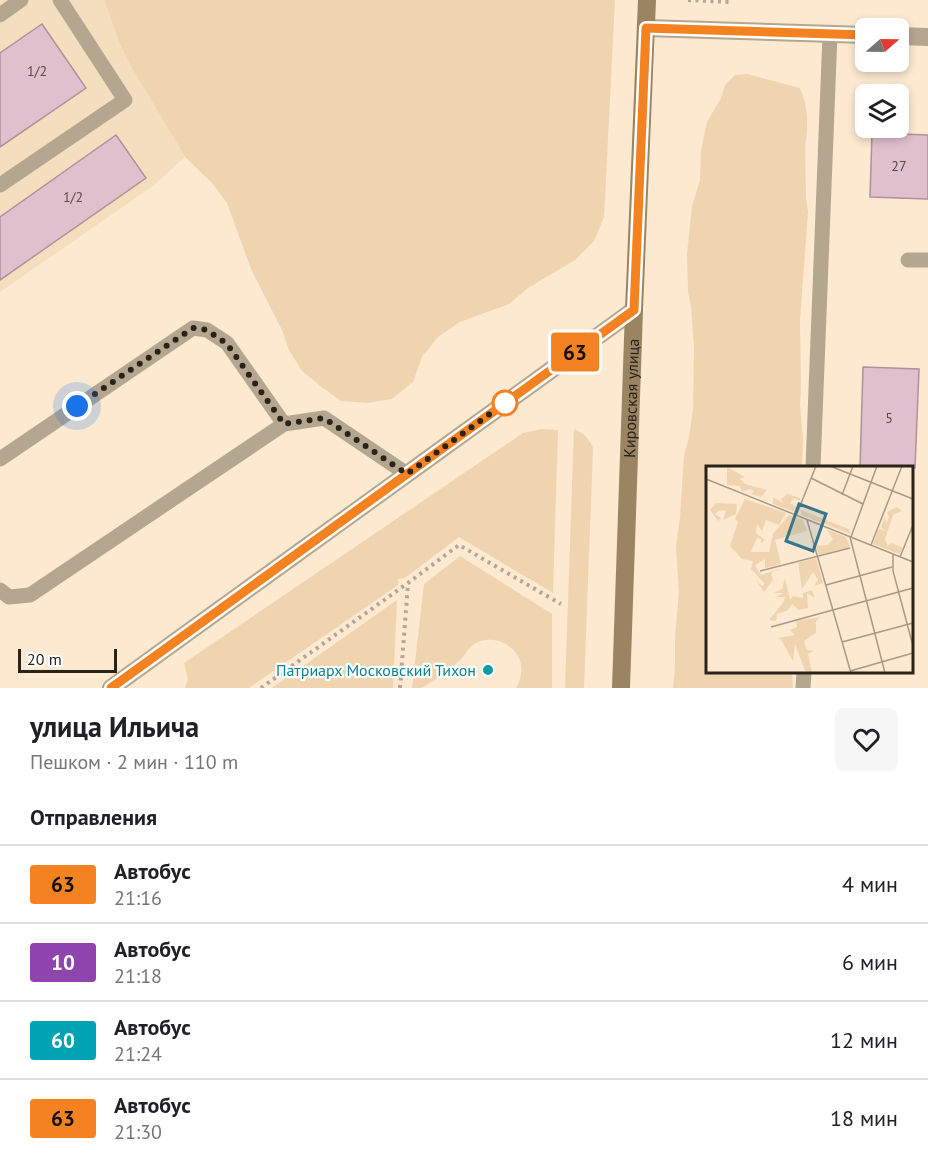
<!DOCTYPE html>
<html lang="ru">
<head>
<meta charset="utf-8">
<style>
	body { margin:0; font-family:"PT Sans",sans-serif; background:#f6f6f6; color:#202124; height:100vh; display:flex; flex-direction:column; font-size:22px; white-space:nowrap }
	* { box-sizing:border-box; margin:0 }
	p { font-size:20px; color:#757577 }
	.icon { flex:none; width:33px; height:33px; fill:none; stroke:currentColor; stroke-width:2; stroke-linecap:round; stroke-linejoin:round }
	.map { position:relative; height:688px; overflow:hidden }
	.drawer { display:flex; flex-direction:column; background:#fff; flex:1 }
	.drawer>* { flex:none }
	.badge { padding:0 12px; border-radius:4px; font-size:21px; line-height:39px }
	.needle { width:39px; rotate:70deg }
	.controls { position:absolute; left:855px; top:18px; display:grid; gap:12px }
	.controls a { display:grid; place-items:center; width:54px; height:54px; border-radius:9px; background:#fff; box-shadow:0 3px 9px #0003; font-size:30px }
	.scale { position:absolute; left:18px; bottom:15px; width:99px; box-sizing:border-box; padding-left:6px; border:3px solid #2a231a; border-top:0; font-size:16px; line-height:21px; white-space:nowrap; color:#2a231a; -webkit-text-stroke:4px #fff; paint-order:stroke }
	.you { position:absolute; width:30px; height:30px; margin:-15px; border:4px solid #fff; border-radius:50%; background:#1a73e8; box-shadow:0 0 0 9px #1a73e833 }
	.map>.badge { position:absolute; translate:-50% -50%; box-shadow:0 0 0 3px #fff }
	h2 { padding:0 30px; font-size:22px; line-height:54px }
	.round { display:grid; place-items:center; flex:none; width:63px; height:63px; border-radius:9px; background:#f6f6f6 }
	.head { display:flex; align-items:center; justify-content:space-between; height:102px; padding:0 30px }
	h1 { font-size:28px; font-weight:800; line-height:45px }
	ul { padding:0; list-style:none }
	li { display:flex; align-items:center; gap:18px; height:78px; padding:0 30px; border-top:2px solid #e0e0e0 }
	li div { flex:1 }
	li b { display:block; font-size:22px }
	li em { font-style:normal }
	li .badge { min-width:66px; font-weight:700; text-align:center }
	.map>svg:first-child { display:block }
</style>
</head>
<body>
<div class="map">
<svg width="928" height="688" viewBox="0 0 928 688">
	<rect width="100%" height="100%" fill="#fce9d0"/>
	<!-- built -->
	<path fill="#f5debe" d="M0,0H104L120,44L130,65L185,157L153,186L0,292Z"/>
	<!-- green -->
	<path fill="#efd4af" d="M104,0H615L604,217L594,241L575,260L528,288L509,304L460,322L438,337L422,357L413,382L392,399L367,403L341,401L323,388L302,371L289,350L282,330L251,269L227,203L212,183L185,157L130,65L120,44Z
		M747,74L800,88L805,102L807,117V132L805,148L806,198L808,212L800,320L801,388L800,405L803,440L802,467H708V672H792L793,688H673L675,668V636L679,592L676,546L680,518L684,456L689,437L693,409L694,348L691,306L688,292L687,254L692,206L700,180L701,151L707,122L721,98L725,85L735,75Z
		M541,429L558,430L553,593L459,537L405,578L398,579V585L249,688H185L188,679L184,663L523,433Z
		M574,429C584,434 589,438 593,448L584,688H565Z
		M460,556L552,614V688H516C521,680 523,670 520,661C514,643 491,634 474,644C467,649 465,656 459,661C454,666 427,686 421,688C418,688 415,688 412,688L424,584Z
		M397,600L393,688H272Z"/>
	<!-- building -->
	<path fill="#e0c0cd" stroke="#af919d" stroke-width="1.5" d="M42,24L86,88L0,147V53Z
		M872,133L928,135V199L870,197Z
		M116,135L146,178L0,280V217Z
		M863,367L919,369L915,468H860Z"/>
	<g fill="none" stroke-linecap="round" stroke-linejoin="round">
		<!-- path -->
		<path stroke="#b6a794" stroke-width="4" stroke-dasharray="3 4.5" stroke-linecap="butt" d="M688,0L731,2
			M261,688L408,583L459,545L561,604
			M400,688L408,584"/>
		<!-- service -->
		<path stroke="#b5a690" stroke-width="15" d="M0,15L21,0
			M0,185L125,100L60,0
			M908,260H928
			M0,459L193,328L207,330L227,343L284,424
			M813,467L830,34
			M0,590L9,597L30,595L284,424L324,418L407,474
			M803,688L804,672"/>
		<!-- minor -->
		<path stroke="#b5a690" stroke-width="18" d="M646,28L866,35
			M898,36L928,37"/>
		<!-- tertiary -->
		<path stroke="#b5a690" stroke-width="18" d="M111,688L634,310"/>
		<!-- secondary -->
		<path stroke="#9a8462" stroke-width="18" id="s1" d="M621,688L634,310L647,0"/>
	</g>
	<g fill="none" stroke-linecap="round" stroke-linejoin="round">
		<defs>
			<path id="line" d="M111,688L634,310L646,28L866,35"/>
		</defs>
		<!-- line casing -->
		<use href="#line" stroke="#fff" stroke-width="14"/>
		<!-- line -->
		<use href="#line" stroke="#f58220" stroke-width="9"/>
		<!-- walk -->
		<path stroke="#2a231a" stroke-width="6" stroke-dasharray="0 10.8" d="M77,406L193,328L207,330L227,344L284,424L324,418L407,474L505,403"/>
	</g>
	<!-- markers -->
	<circle fill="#fff" stroke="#f58220" stroke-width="3" cx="505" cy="403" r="12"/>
	<circle fill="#0f9aa8" stroke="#fff" stroke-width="2" cx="488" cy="670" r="6"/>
	<g text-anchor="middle" stroke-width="4.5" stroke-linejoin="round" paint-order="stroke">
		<!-- number labels -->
		<g font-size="14" fill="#584a47">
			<text x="37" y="76">1/2</text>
			<text x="899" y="171">27</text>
			<text x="73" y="202">1/2</text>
			<text x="889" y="423">5</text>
		</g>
		<!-- street labels -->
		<g font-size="16" fill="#2a231a" stroke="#fff">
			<text dy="6" stroke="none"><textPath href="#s1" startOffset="290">Кировская улица</textPath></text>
		</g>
		<!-- culture labels -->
		<g font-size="16" fill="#0d838f" stroke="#fff" text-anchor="end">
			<text x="476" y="676">Патриарх Московский Тихон</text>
		</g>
	</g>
	<!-- overview -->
	<g transform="translate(706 466)">
		<rect width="207" height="207" fill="#fce9d0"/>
		<path d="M21,1L39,11L34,13L39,18L61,24L55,31L45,28L48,25L44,23L36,26L34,20L21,19ZM81,28L94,32V35L88,32L84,37L92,42L89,46L67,38V31L77,37L75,33ZM39,33L80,47L73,59L60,54L56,65L51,58L50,67L59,74L55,77V73L51,72L45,86H63L67,68L83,49L97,54L101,65L69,74L75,98L59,102V93L49,99L55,109L76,102L65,107L67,114L58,126L50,114L56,120L59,118L45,103L47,95L36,93L24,80L32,56L29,53ZM10,37L31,38L30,48L17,54L20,45L14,44L9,48L15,52L12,55L4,44ZM191,41L196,45L187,49L179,73L182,80L185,77L197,82L193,88L167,78L173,63L180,65L175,61L179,51L180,58L183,51L181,46ZM95,44L143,63L145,68L95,49ZM120,63L140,71L144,81L113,89L110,80L122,79L127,73ZM110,92L117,117L108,120L112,114L107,106L96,123L92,97ZM79,112L84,134L87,130L97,132V127L106,124L109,132L101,127L102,142L93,144L86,138L82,144L71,148L70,155L63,154L77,137L79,131H69L78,127H68L76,123ZM115,151L110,155V167L98,175L101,184L108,185L102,188L106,207H100L89,178L87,195L75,174L66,168L72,172L89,169L84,164L91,161L90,155Z" fill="#efd4af"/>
		<path fill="none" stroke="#a89a87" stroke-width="1.5" d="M124,0L207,33M105,12L157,38M0,13L207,96M136,29L147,0M90,50L110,0M101,54L145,207M144,71L179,207M145,71L171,0M165,79L196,0M187,88V105L207,180M194,91L207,59M54,105L144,82M120,119L186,101M65,161L207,122M136,176L207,157M144,205L207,187"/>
		<path fill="#39758d" fill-opacity="0.15" stroke="#39758d" stroke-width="3" d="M93,38L120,48L107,85L80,75Z"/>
		<rect width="207" height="207" fill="none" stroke="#2a231a" stroke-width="3"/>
	</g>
</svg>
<div class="controls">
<a><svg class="needle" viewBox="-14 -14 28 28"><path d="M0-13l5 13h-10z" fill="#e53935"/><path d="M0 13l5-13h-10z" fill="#757577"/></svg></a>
<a><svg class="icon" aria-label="layers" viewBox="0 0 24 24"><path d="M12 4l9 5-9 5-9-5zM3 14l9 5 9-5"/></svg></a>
</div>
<div class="scale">20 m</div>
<div class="you" style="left:77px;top:406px"></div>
<b class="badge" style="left:575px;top:352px;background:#f58220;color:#111">63</b>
</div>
<section class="drawer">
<div class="head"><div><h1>улица Ильича</h1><p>Пешком · 2 мин · 110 m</p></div><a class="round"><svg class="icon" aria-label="heart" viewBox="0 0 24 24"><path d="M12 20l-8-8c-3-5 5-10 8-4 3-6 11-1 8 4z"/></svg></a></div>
<h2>Отправления</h2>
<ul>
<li><span class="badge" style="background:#f58220;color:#111">63</span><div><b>Автобус</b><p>21:16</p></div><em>4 мин</em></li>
<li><span class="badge" style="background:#8e44ad;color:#fff">10</span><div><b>Автобус</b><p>21:18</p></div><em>6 мин</em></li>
<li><span class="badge" style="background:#00a3b4;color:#fff">60</span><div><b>Автобус</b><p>21:24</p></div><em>12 мин</em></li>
<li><span class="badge" style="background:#f58220;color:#111">63</span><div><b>Автобус</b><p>21:30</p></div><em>18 мин</em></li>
</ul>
</section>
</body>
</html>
